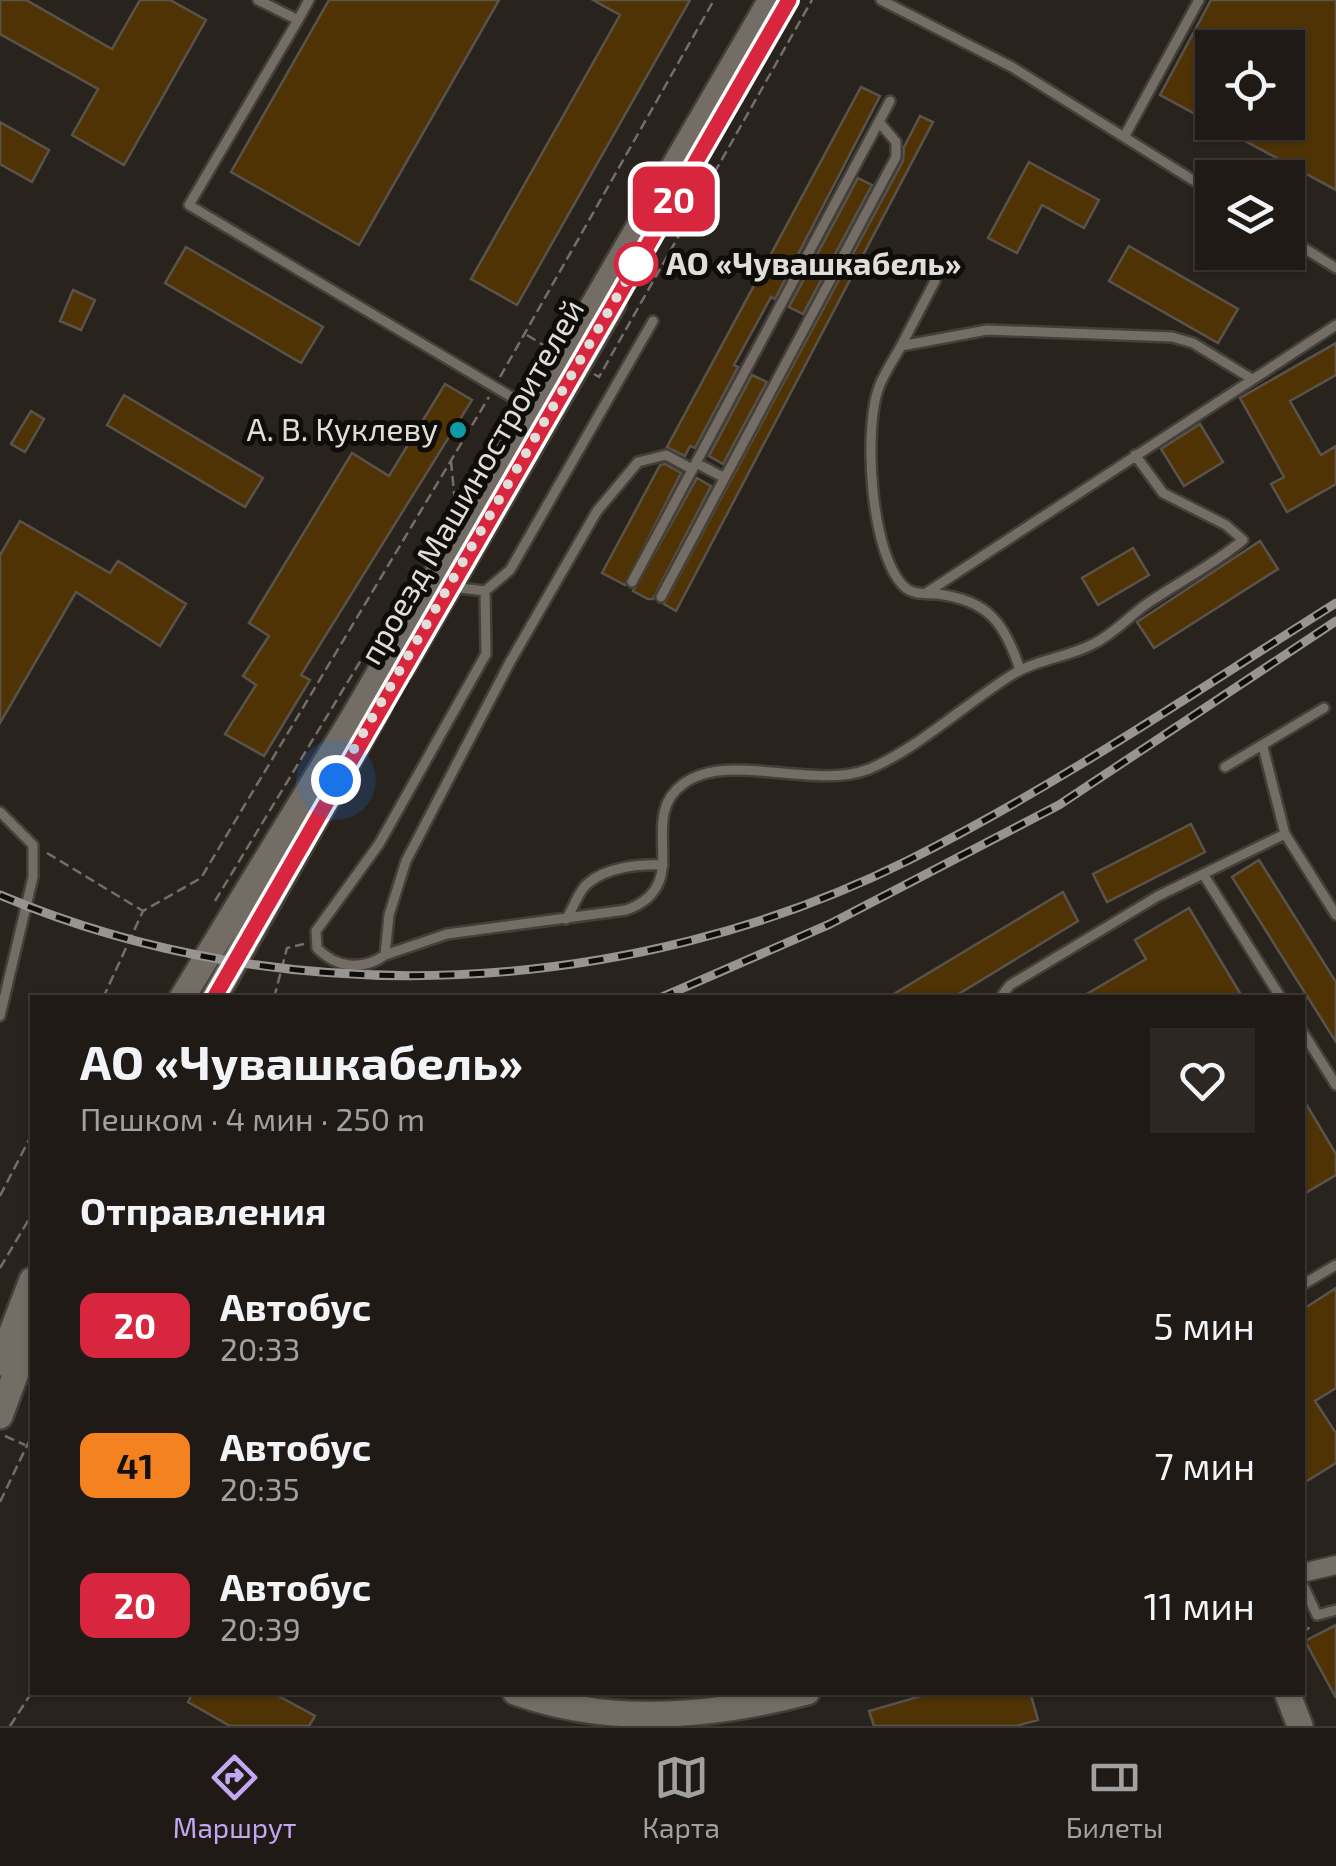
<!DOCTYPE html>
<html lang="ru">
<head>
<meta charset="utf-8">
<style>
	body { margin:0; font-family:"Exo 2",sans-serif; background:#2c2723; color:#f1f3f6; height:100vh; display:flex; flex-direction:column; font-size:38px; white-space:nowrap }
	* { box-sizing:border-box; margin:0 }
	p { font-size:32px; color:#a1a1a1 }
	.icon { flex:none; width:55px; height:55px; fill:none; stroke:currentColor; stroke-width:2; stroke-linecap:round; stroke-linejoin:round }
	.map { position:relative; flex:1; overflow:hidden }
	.details { position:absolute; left:30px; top:995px; width:1275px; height:700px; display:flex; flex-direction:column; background:#1f1a16; border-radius:0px; box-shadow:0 2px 8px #0004,0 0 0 2px #3c3835 }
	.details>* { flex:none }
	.badge { padding:0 20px; border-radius:15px; font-size:35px; line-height:65px }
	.fabs { position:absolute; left:1195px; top:30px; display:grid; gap:20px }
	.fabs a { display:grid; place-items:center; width:110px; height:110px; border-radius:0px; background:#1f1a16; box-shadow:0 2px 8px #0004,0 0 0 2px #3c3835; font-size:50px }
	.you { position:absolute; width:50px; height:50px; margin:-25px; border:8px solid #fff; border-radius:50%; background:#1a73e8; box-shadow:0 0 0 15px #1a73e833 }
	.map>.badge { position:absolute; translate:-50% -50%; box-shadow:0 0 0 5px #fff }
	h2 { padding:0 50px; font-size:38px; line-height:90px }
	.round { display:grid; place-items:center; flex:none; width:105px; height:105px; border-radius:0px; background:#2c2723 }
	.headline { display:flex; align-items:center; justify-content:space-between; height:170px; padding:0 50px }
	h1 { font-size:48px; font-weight:700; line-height:75px }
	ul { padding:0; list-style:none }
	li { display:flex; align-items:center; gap:30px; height:140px; padding:0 50px }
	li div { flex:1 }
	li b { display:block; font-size:38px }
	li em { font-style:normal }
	li .badge { min-width:110px; font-weight:700; text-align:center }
	.menu { display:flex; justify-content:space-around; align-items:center; height:140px; border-top:2px solid #3c3835; background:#1f1a16; font-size:28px; color:#a1a1a1 }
	.menu a { display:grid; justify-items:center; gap:5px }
	.menu .active { color:#c3a7f2 }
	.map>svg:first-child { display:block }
</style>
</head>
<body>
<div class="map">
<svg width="1336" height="1726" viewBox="0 0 1336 1726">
	<rect width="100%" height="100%" fill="#29231d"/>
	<!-- building -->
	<path fill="#4f3305" stroke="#59534c" stroke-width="2.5" fill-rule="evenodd" d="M0,0H26L112,49L140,0H170L206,20L124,165L72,135L98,89L0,34Z
		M329,0H499L359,245L231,172Z
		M593,0H690L517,305L471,279L620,15Z
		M1211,0H1336V190L1160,95ZM1212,48H1288V122H1212Z
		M861,87L880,96L775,299L771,297L734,365L738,367L695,448L690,446L685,456L667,447Z
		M920,116L933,122L676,611L664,604L903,161L904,147Z
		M0,122L49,150L32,182L0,164Z
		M1029,162L1099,200L1084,228L1042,205L1017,253L988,238Z
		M858,178L872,185L803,314L789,307Z
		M1129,246L1238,309L1218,343L1109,281Z
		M186,247L323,327L301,363L165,283Z
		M73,290L95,300L81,330L60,321Z
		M1336,343V375L1290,401L1321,455L1336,446V484L1287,512L1271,484L1284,477L1240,398Z
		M752,375L767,382L723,464L709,456Z
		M445,384L472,400L301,675L310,680L264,756L225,734L256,685L243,676L269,636L249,623L352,453L389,476Z
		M124,395L263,478L245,507L107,425Z
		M31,411L44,419L25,452L11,444Z
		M1200,424L1223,462L1184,486L1161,449Z
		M665,464L681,473L625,585L602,573L660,465Z
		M697,478L711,486L653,599H648L633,591Z
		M20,521L110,573L118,561L186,604L160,646L76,592L0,723V555Z
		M1260,541L1278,569L1154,648L1137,622Z
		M1133,548L1149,575L1098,605L1082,578Z
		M1191,824L1205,852L1107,902L1093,874Z
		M1259,860L1336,982V1042L1232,877Z
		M1063,892L1078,921L952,998H887Z
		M1189,908L1243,998H1080L1146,959L1135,940Z
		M1302,1097L1336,1154V1175L1302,1195Z
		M1336,1288V1388L1315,1401L1336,1433V1463L1302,1484V1310Z
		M1336,1625V1698L1305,1641Z
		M193,1692H271L315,1716L309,1726H230L188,1702Z
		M935,1692H1030L1038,1720L1016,1726H874L869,1711Z"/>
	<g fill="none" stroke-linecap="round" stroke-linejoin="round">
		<defs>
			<path id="lane" d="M258,0L298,20L189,205L530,408
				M881,0L1012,67L1212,192
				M298,20L309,0
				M1124,137L1199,0
				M1288,238L1336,268
				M901,346L935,281
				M696,463L723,477
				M632,582L890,101
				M452,587L485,591L510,570L653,321
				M485,591L486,654L379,844L316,931L317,948C336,968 363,971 385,955L389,915L406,861L510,662L597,511L638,462L666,455L692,469
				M926,593L1336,325
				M661,597L896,157V142L879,122
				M1020,670C1005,623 988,600 937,594C927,593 915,595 907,589C870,560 863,429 879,387C884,373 894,359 901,346L987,330L1172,337L1193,343L1252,379
				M1263,747L1285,834
				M1225,767L1324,708
				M0,812L33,845V877L0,1016
				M1205,877L1281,998
				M566,919C574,908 577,893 587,884C606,867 639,864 663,865
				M385,955L447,934L626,910C696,885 635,819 683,784C728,750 813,791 869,769C916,750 970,700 1015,673C1038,659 1069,657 1093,644C1114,634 1129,616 1148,603C1179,582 1213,565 1243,540L1226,525L1163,493L1135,455
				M1000,998L1010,985L1158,896L1285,834L1336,915
				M1302,1031L1336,1085
				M1302,1285L1336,1265
				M1302,1583L1317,1615L1336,1610"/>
			<path id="street" d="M1302,1573L1336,1565"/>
			<path id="secondary" d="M402,667L613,304
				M182,998L353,718L771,0
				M214,998L379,706
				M0,1363L32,1280
				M0,1416L32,1330
				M515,1692C608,1726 712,1717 807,1692
				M1287,1692L1300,1726"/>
		</defs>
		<!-- lane casing -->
		<use href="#lane" stroke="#433f39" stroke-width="14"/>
		<!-- street casing -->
		<use href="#street" stroke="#433f39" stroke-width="22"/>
		<!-- secondary casing -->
		<use href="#secondary" stroke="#433f39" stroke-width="30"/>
		<!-- path -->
		<path stroke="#736e69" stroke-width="2.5" stroke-dasharray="10 5" stroke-linecap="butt" d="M527,335L543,345
			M594,374L599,377L812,0
			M500,377L714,0
			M451,461L455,503
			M47,853L143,911
			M215,901L361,660
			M103,998L143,911L201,878L489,397
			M274,998L287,948L304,944
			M0,1196L32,1134
			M0,1268L32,1214
			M5,1436L25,1445
			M0,1502L32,1435
			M1302,1634L1312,1625
			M10,1726L32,1692"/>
		<!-- lane -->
		<use href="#lane" stroke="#736d65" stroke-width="9"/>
		<!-- street -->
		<use href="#street" stroke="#736d65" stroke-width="18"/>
		<!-- secondary -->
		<use href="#secondary" stroke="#736d65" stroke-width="25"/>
		<defs>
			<path id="rail" d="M0,895C287,1016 632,998 909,860C1057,786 1196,691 1336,603
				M660,998L830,924L1059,805L1336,621"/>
		</defs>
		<!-- rail casing -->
		<use href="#rail" stroke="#98948f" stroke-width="9"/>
		<!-- rail -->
		<use href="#rail" stroke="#0f0d0a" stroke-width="5" stroke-dasharray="15" stroke-linecap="butt"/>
	</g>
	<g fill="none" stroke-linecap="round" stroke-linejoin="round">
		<defs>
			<path id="line" d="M214,998L789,0"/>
		</defs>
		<!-- line casing -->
		<use href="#line" stroke="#fff" stroke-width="22"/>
		<!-- line -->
		<use href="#line" stroke="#d7263d" stroke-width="15"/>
		<!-- walk -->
		<path stroke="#e1ddd9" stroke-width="10" stroke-dasharray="0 18" d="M336,780L636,264"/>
	</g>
	<!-- markers -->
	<circle fill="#fff" stroke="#d7263d" stroke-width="5" cx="636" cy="264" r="20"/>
	<circle fill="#0f9aa8" stroke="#0f0d0a" stroke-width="4" cx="458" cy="430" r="10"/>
	<g text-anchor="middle" stroke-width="10" stroke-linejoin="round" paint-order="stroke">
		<!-- stop labels -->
		<g font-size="32" font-weight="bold" fill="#e1ddd9" stroke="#0f0d0a" text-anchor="start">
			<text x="666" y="275">АО «Чувашкабель»</text>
		</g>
		<!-- poi labels -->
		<g font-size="32" fill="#e1ddd9" stroke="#0f0d0a" text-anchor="end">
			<text x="438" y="441">А. В. Куклеву</text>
		</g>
		<!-- street labels -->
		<g font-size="32" fill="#e1ddd9" stroke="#0f0d0a">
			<text transform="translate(472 482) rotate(-60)" y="11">проезд Машиностроителей</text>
		</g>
	</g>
</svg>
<div class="fabs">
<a><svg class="icon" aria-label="locate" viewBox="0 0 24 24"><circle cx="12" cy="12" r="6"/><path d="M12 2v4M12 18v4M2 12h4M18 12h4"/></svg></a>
<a><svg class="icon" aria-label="layers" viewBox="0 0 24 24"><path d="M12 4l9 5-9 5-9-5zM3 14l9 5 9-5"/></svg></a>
</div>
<div class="you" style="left:336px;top:780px"></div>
<b class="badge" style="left:674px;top:199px;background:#d7263d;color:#fff">20</b>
<section class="details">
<div class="headline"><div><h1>АО «Чувашкабель»</h1><p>Пешком · 4 мин · 250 m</p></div><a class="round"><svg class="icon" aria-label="heart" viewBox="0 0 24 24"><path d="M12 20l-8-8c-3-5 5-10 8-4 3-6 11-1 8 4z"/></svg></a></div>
<h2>Отправления</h2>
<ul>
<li><span class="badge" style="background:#d7263d;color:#fff">20</span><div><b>Автобус</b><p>20:33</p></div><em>5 мин</em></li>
<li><span class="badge" style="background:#f58220;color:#111">41</span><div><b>Автобус</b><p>20:35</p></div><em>7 мин</em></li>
<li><span class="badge" style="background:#d7263d;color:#fff">20</span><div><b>Автобус</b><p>20:39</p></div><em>11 мин</em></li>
</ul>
</section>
</div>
<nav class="menu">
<a class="active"><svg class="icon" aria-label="directions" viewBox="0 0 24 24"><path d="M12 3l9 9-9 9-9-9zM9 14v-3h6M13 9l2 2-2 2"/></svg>Маршрут</a>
<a><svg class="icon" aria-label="map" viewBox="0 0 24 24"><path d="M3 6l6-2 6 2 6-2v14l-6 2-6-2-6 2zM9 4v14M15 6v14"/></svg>Карта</a>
<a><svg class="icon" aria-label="tickets" viewBox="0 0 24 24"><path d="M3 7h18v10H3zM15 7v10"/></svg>Билеты</a>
</nav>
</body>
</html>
